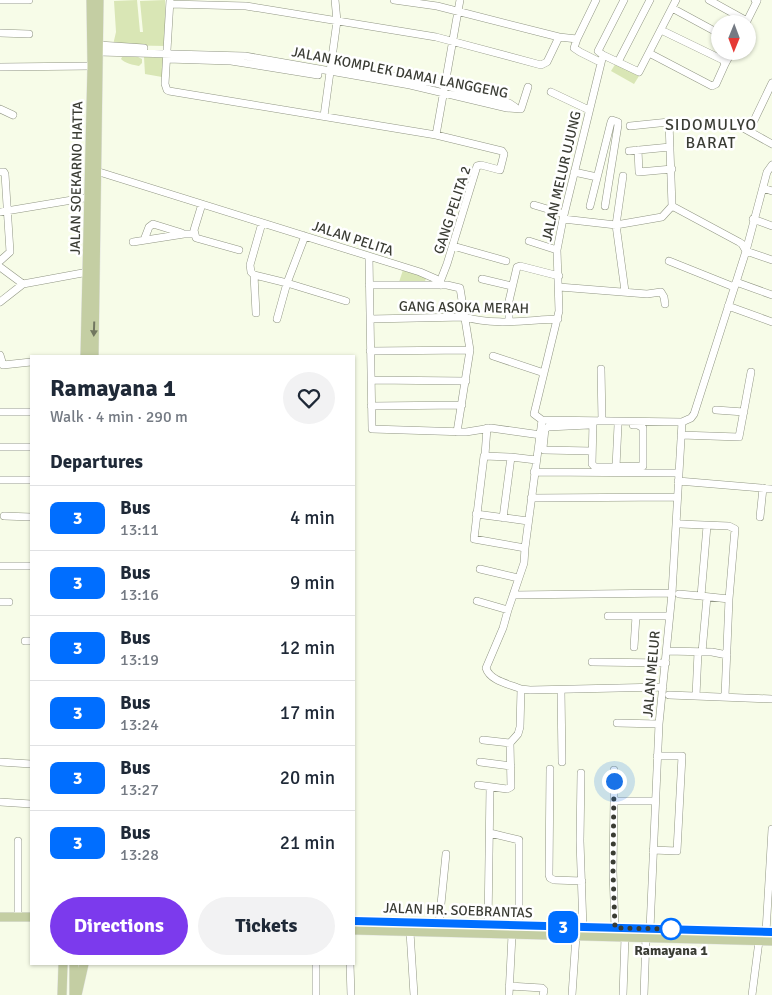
<!DOCTYPE html>
<html lang="en">
<head>
<meta charset="utf-8">
<style>
	body { margin:0; font-family:Signika,sans-serif; background:#f2f2f3; color:#1f2937; height:100vh; display:flex; flex-direction:column; font-size:19px; white-space:nowrap }
	* { box-sizing:border-box; margin:0 }
	p { font-size:16px; color:#747a83 }
	.icon { flex:none; width:28px; height:28px; fill:none; stroke:currentColor; stroke-width:2; stroke-linecap:round; stroke-linejoin:round }
	.map { position:relative; flex:1; overflow:hidden }
	.panel { position:absolute; left:30px; top:355px; width:325px; height:610px; display:flex; flex-direction:column; background:#fff; border-radius:0px; box-shadow:0 1px 4px #0004 }
	.panel>* { flex:none }
	.badge { padding:0 10px; border-radius:8px; font-size:18px; line-height:32px }
	.needle { width:32px; rotate:181deg }
	.fabs { position:absolute; left:711px; top:15px; display:grid; gap:10px }
	.fabs a { display:grid; place-items:center; width:45px; height:45px; border-radius:50%; background:#fff; box-shadow:0 1px 4px #0004; font-size:25px }
	.you { position:absolute; width:25px; height:25px; margin:-12px; border:4px solid #fff; border-radius:50%; background:#1a73e8; box-shadow:0 0 0 8px #1a73e833 }
	.map>.badge { position:absolute; translate:-50% -50%; box-shadow:0 0 0 2px #fff }
	h2 { padding:0 20px; font-size:19px; line-height:45px }
	.round { display:grid; place-items:center; flex:none; width:52px; height:52px; border-radius:26px; background:#f2f2f3 }
	.summary { display:flex; align-items:center; justify-content:space-between; height:85px; padding:0 20px }
	h1 { font-size:24px; font-weight:700; line-height:38px }
	.button { display:flex; gap:10px; margin-top:auto; padding:10px 20px }
	.button a { flex:1; height:58px; border-radius:30px; background:#7c3aed; color:#fff; font-size:20px; font-weight:700; line-height:58px; text-align:center }
	.button a+a { background:#f2f2f3; color:#1f2937 }
	ul { padding:0; list-style:none }
	li { display:flex; align-items:center; gap:15px; height:65px; padding:0 20px; border-top:1px solid #e0e1e3 }
	li div { flex:1 }
	li b { display:block; font-size:19px }
	li em { font-style:normal }
	li .badge { min-width:55px; font-weight:700; text-align:center }
	.map>svg:first-child { display:block }
</style>
</head>
<body>
<div class="map">
<svg width="772" height="995" viewBox="0 0 772 995">
	<rect width="100%" height="100%" fill="#f7fce8"/>
	<!-- green -->
	<path fill="#d9e6b5" d="M137,0L140,32H143L140,1L165,0L166,46L113,45L116,32L114,1Z
		M122,57H138L142,59V63L139,66C133,65 125,63 121,59Z
		M144,57L164,58L162,77L145,74Z
		M616,63L639,76L634,84L611,71Z
		M403,270L427,277L424,283L399,282Z"/>
	<g fill="none" stroke-linecap="round" stroke-linejoin="round">
		<defs>
			<path id="minor" d="M0,0H29
				M170,0L165,84L167,90L169,91L436,135L502,151L504,154L500,170L481,165L477,166L447,264L440,282
				M394,0L437,6L559,37L577,39L574,48L580,52L600,62
				M624,0L598,51L603,55L563,219L557,250L559,311L534,414L542,420L682,422L691,418L694,414L746,251L767,172L772,165
				M709,0L747,21
				M170,4L246,6L436,37L541,65L547,62L559,37
				M672,8L720,34
				M746,23L757,1L755,0
				M661,30L723,60L725,64L732,51
				M0,33L29,34
				M577,39L596,0
				M99,45L144,48
				M99,52L245,56L410,85L507,108L521,109L528,87
				M649,53L712,86L716,84L725,64
				M603,55L639,72L676,0
				M167,59L231,61L318,75
				M618,62L650,0
				M331,66L436,83L509,103L515,107
				M0,67L92,66
				M551,92L589,110
				M0,109L13,115
				M324,116L337,21L335,0
				M736,124L772,144
				M630,126L669,122L672,206
				M749,131L772,83
				M436,135L460,0
				M638,150L639,172L672,169
				M629,151L670,147
				M96,171L420,272L436,279L441,285
				M0,172H4L5,174L10,252L0,261
				M574,172L597,177
				M623,176L616,225L625,291
				M763,188L772,191
				M202,204L194,230L196,238L239,250
				M534,205L564,214
				M590,206L611,122L612,120L618,122V125L605,206
				M0,212L90,197
				M563,219L616,225L662,217L672,206L739,242L742,244L746,251
				M753,219L772,226
				M144,240L149,227L153,224L182,233
				M529,241L557,250
				M133,242L184,234H194
				M453,246L506,261
				M746,251L772,260
				M369,257L372,429L466,432L491,428L541,435
				M669,261L734,287
				M0,267L23,284
				M254,275L287,283L346,301
				M482,279L512,286
				M736,282L772,295
				M369,285H447L460,288L470,350L457,432
				M559,287L647,294L661,292L664,297L665,304
				M0,302L23,284L88,272
				M728,306L772,322
				M256,313L254,275L251,272L250,265L262,223
				M277,319L287,283L305,236
				M370,319L465,317C495,326 527,320 558,319
				M509,321V301L517,267L520,266L559,276
				M370,351L470,350
				M0,355L3,365L31,362
				M493,356L544,373
				M601,369L602,421
				M371,380L466,381
				M371,406L462,405
				M716,410L744,412
				M0,412H31
				M593,421L592,464L595,467L643,466V428L638,425H633
				M589,425L548,427L545,429L543,448L544,450L592,451
				M681,435L739,437L751,372
				M0,447H31
				M485,455L487,428
				M511,457L484,456L474,539L525,548L542,420
				M616,467L618,425
				M534,472L678,473
				M0,480H31
				M678,481L772,489
				M531,498L677,497
				M476,514L528,521
				M4,516L31,517
				M760,517L763,488
				M503,518L511,457L536,460
				M680,524L729,526L735,529L729,599L725,696
				M707,526L701,596L729,599
				M0,566H31
				M480,569L518,578
				M679,594L701,596
				M513,595L672,593
				M477,601L508,610
				M0,602H9
				M608,616H668
				M25,641H31
				M634,647L636,616
				M666,651L712,652L727,655
				M702,652L707,597
				M592,662L666,663
				M521,689L530,690L663,687
				M561,690L562,762
				M669,695L772,699
				M696,696L698,652
				M617,723L659,724
				M483,740L510,743
				M0,762L31,764
				M480,762L511,766
				M550,769L549,875L550,878L554,880L582,881
				M581,773L580,841L583,928
				M478,785L507,789L511,787L510,743L518,734L520,727L521,689C509,684 490,681 486,668L503,628L508,610L524,563L525,548
				M614,801V770
				M0,802L31,804
				M490,833L519,840V926
				M653,850L677,851L682,756H657
				M18,917V841
				M439,924L446,854
				M488,925L490,787
				M615,928L613,871L614,801H655
				M650,929L659,724L672,593L682,422
				M410,932L414,995
				M766,932L772,829
				M350,964L351,995
				M509,986L542,988L544,990L543,995
				M316,995V964
				M509,995L512,935
				M572,995L576,936
				M623,995L625,937
				M644,995L646,937
				M752,995L759,941"/>
			<path id="major" d="M85,356L92,66L91,0
				M94,356L99,0
				M0,917H31
				M354,921L772,932
				M354,930L772,941
				M74,964V995
				M62,995L63,964
				M77,995L84,964"/>
		</defs>
		<!-- minor casing -->
		<use href="#minor" stroke="#919684" stroke-width="8"/>
		<!-- major casing -->
		<use href="#major" stroke="#e3e4e3" stroke-width="10"/>
		<!-- minor -->
		<use href="#minor" stroke="#fff" stroke-width="7"/>
		<!-- major -->
		<use href="#major" stroke="#c4cea3" stroke-width="9"/>
	</g>
	<!-- one-way arrows -->
	<defs><path id="oneway-solid" d="M-6-.8H1V-3.2L6.5 0L1 3.2V.8H-6Z" transform="scale(1.25)"/></defs>
	<use fill="#717660" href="#oneway-solid" transform="translate(94 329) rotate(92)"/>
	<g fill="none" stroke-linecap="round" stroke-linejoin="round">
		<defs>
			<path id="line" d="M354,921L772,932"/>
		</defs>
		<!-- line casing -->
		<use href="#line" stroke="#fff" stroke-width="11"/>
		<!-- line -->
		<use href="#line" stroke="#006eff" stroke-width="8"/>
		<!-- walk -->
		<path stroke="#3a3c34" stroke-width="5" stroke-dasharray="0 9" d="M614,781L613,872L615,928L671,929"/>
	</g>
	<!-- markers -->
	<circle fill="#fff" stroke="#006eff" stroke-width="2.5" cx="671" cy="929" r="10"/>
	<g text-anchor="middle" stroke-width="5" stroke-linejoin="round" paint-order="stroke">
		<!-- street labels -->
		<g font-size="14" fill="#3a3c34" stroke="#fff">
			<text transform="translate(400 72) rotate(11)" y="5">JALAN KOMPLEK DAMAI LANGGENG</text>
			<text transform="translate(561 176) rotate(-77)" y="5">JALAN MELUR UJUNG</text>
			<text transform="translate(76 178) rotate(-89)" y="5">JALAN SOEKARNO HATTA</text>
			<text transform="translate(452 210) rotate(-72)" y="5">GANG PELITA 2</text>
			<text transform="translate(353 238) rotate(18)" y="5">JALAN PELITA</text>
			<text transform="translate(464 307) rotate(1)" y="5">GANG ASOKA MERAH</text>
			<text transform="translate(651 674) rotate(-85)" y="5">JALAN MELUR</text>
			<text transform="translate(458 910) rotate(2)" y="5">JALAN HR. SOEBRANTAS</text>
		</g>
		<!-- stop labels -->
		<g font-size="14" font-weight="bold" fill="#3a3c34" stroke="#fff">
			<text x="671" y="955">Ramayana 1</text>
		</g>
		<!-- quarter labels -->
		<g font-size="16" letter-spacing="1" fill="#3a3c34" stroke="#fff">
			<text x="711" y="130">SIDOMULYO<tspan x="711" dy="18">BARAT</tspan></text>
		</g>
	</g>
</svg>
<div class="fabs">
<a><svg class="needle" viewBox="-14 -14 28 28"><path d="M0-13l5 13h-10z" fill="#e53935"/><path d="M0 13l5-13h-10z" fill="#747a83"/></svg></a>
</div>
<div class="you" style="left:614px;top:781px"></div>
<b class="badge" style="left:563px;top:927px;background:#006eff;color:#fff">3</b>
<section class="panel">
<div class="summary"><div><h1>Ramayana 1</h1><p>Walk · 4 min · 290 m</p></div><a class="round"><svg class="icon" aria-label="heart" viewBox="0 0 24 24"><path d="M12 20l-8-8c-3-5 5-10 8-4 3-6 11-1 8 4z"/></svg></a></div>
<h2>Departures</h2>
<ul>
<li><span class="badge" style="background:#006eff;color:#fff">3</span><div><b>Bus</b><p>13:11</p></div><em>4 min</em></li>
<li><span class="badge" style="background:#006eff;color:#fff">3</span><div><b>Bus</b><p>13:16</p></div><em>9 min</em></li>
<li><span class="badge" style="background:#006eff;color:#fff">3</span><div><b>Bus</b><p>13:19</p></div><em>12 min</em></li>
<li><span class="badge" style="background:#006eff;color:#fff">3</span><div><b>Bus</b><p>13:24</p></div><em>17 min</em></li>
<li><span class="badge" style="background:#006eff;color:#fff">3</span><div><b>Bus</b><p>13:27</p></div><em>20 min</em></li>
<li><span class="badge" style="background:#006eff;color:#fff">3</span><div><b>Bus</b><p>13:28</p></div><em>21 min</em></li>
</ul>
<div class="button"><a>Directions</a><a>Tickets</a></div>
</section>
</div>
</body>
</html>
